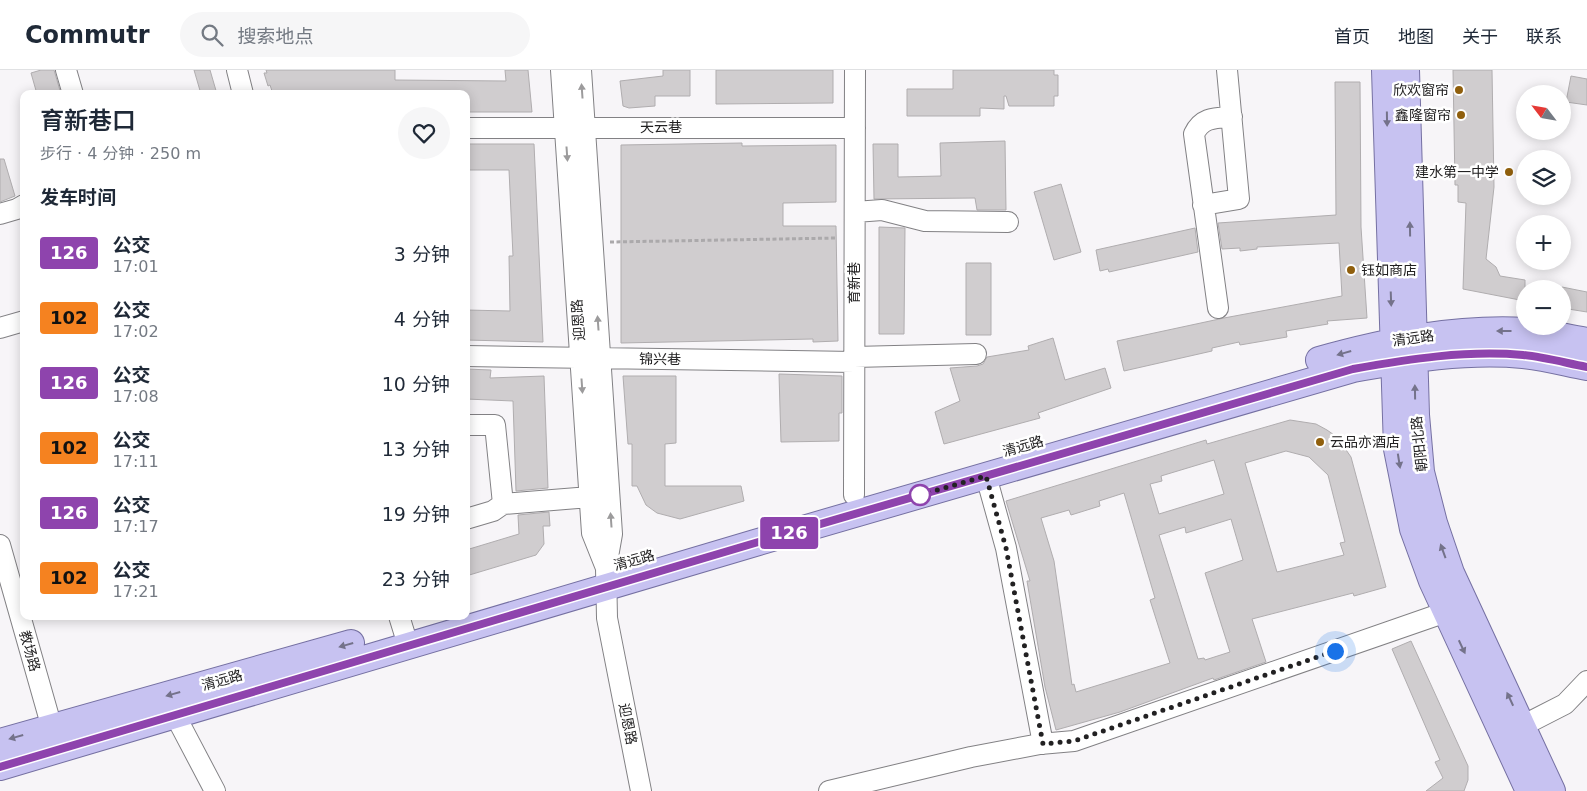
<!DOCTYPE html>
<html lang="zh">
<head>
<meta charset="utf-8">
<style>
	body { margin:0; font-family:"DejaVu Sans","Noto Sans SC",sans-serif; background:#f6f6f7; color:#1f2937; height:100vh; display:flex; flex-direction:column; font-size:19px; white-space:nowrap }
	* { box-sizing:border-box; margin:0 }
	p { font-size:16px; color:#747a83 }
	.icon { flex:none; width:28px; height:28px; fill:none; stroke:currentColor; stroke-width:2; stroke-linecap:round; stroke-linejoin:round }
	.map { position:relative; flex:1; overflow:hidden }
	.details { position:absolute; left:20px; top:20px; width:450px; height:530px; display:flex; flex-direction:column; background:#fff; border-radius:10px; box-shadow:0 2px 12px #0003 }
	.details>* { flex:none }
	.badge { padding:0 10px; border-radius:4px; font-size:18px; line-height:32px }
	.needle { width:32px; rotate:301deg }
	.buttons { position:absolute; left:1516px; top:15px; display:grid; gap:10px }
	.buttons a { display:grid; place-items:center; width:55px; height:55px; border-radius:50%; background:#fff; box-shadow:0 2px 12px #0003; font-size:25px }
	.you { position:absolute; width:25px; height:25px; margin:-12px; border:4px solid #fff; border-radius:50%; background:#1a73e8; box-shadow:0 0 0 8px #1a73e833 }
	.map>.badge { position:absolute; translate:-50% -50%; box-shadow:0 0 0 2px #fff }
	h2 { padding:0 20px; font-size:19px; line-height:45px }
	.round { display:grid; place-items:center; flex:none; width:52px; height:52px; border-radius:26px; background:#f6f6f7 }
	.summary { display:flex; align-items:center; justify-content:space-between; height:85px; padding:0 20px }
	h1 { font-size:24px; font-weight:600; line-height:38px }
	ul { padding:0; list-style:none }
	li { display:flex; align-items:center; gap:15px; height:65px; padding:0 20px }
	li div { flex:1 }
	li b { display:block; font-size:19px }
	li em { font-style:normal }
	li .badge { min-width:55px; font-weight:700; text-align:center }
	header { display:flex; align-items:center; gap:30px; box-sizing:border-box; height:70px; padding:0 25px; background:#fff; border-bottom:1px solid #e0e1e3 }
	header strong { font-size:24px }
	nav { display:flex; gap:28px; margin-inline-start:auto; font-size:18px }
	.search { width:350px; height:45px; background:#f6f6f7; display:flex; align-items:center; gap:12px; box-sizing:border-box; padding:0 18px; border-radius:28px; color:#747a83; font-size:19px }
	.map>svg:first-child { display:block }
</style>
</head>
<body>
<header>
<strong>Commutr</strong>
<div class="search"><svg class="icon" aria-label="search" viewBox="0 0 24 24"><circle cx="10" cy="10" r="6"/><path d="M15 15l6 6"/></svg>搜索地点</div>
<nav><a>首页</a><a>地图</a><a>关于</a><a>联系</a></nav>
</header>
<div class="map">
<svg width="1587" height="721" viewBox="0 0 1587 721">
	<rect width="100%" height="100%" fill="#f7f5f8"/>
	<!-- building -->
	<path fill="#d0cdcf" stroke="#b0adaf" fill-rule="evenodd" d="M41,0H54L61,24H37L31,3Z
		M194,0H210L217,24H201Z
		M266,0H395V10L506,11L505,0H528L532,42H466V24H273L270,15L268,16L264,3H267Z
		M663,0H690V26H655V36L629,38L623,36L620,11L663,6Z
		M716,0H833V33L716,34Z
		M953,0H1054V5H1058V26H1054V36H1009L1006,26H1004V39L980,38V46H907V19H953Z
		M1453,0H1492L1494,117L1486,189L1496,197L1500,206L1525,210V231L1463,219L1466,133L1458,132V115H1455Z
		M1571,6L1587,9V35L1566,32Z
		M1335,12H1360L1361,157L1367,248L1327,251L1328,254L1286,261L1287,267L1240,275L1239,272L1212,278V281L1124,301L1117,271L1224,248L1342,226L1339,173L1257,177V179L1240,181V178L1222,179L1218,153L1336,145Z
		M1005,71L1006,140H977L975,128L874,129L873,74H898V107L941,106L940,73Z
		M742,73V76L836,75V132L783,133V156H836L838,271L813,272V269L621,273V75Z
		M466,74H534L543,272L466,270V240L510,241L509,186H513L509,100H466Z
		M0,89H4L15,126L0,132Z
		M1061,114L1081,182L1054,190L1034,122Z
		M879,157L905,158L904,264H879Z
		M1195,158L1198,182L1109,202L1108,199L1100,201L1096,180Z
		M966,193H991V265H966Z
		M1562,217L1587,222V242L1562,238Z
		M1053,268L1065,310L1105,298L1111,318L1038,343L1040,348L944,374L935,342L960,331L950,298L977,296L983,294L987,287L1029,280L1028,276Z
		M466,299L491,300L490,308L544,306L548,418L516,421L513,331L466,329Z
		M779,304L842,306V343H839V371L781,372Z
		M623,306H676V373L665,374V416H741L744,431L680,449L657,443L646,435L637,416H632V374H628Z
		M1290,350L1316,354L1327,360L1337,367L1351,387L1386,517L1354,526L1353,523L1252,549L1266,592L1214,610L1213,608L1120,642L1056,660L1045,617L1027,511H1030L1006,431L1206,370L1207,374ZM1286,381L1309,387L1328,405L1345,472L1340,473L1344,485L1277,502L1245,393ZM1214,390L1224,424L1159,444L1150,414L1162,411L1161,406ZM1124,423L1155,528L1150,530L1170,593L1076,622L1074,614L1072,615L1054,491L1041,448L1069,440L1071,445L1100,436L1099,431ZM1231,449L1243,490L1205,503L1230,582L1205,590L1204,588L1198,589L1159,465L1185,457L1186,463Z
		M549,442L550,456H543L544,474L536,485L466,506V480L519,464L518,445Z
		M1411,571L1468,696V710L1464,721H1426L1443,708L1435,692L1440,690L1392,579Z"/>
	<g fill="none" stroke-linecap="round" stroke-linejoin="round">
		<defs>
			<path id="minor" d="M66,0L73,24
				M237,0L243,24
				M561,0L592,463L606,498
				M581,0L612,464L606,498L607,548L641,721
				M466,58H855
				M1203,135L1239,129L1227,0
				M855,142L882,140L925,151L1008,152
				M0,144L17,139L24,135
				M1218,238L1194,64C1202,47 1215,48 1232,47
				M0,258L24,251
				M466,286L854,292
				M854,287L976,284
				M466,355H495L503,434
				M986,406L1006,478L1043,674
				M854,425L855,0
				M466,449L493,441L503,434L590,427
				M0,475L52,658
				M399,546L408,575
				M175,645L215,721
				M1522,656L1565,634L1587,611
				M829,721L971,687L1040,674L1074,671L1446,542"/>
			<path id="major" d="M1385,0L1397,379L1413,459L1432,511L1529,721
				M1406,0L1416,345L1421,402L1434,453L1451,503L1552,721
				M1319,290C1387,271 1456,257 1527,261C1547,262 1567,268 1587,271
				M0,672L351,573
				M0,697L755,473L1353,299C1409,289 1466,280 1523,285C1544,287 1566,293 1587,297"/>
		</defs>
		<!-- minor casing -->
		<use href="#minor" stroke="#828184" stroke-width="22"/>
		<!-- major casing -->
		<use href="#major" stroke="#7570a2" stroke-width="28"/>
		<!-- path -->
		<path stroke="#aba9ab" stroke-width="3" stroke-dasharray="4 2.5" stroke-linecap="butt" d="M610,172L837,168"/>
		<!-- minor -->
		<use href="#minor" stroke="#fff" stroke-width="20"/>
		<!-- major -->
		<use href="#major" stroke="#c7c2f1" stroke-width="26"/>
	</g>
	<!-- one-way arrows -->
	<defs><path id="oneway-solid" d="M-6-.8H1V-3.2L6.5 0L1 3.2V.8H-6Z" transform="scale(1.25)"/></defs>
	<g fill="#9c9b9c">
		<use href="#oneway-solid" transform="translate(582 21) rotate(-94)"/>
		<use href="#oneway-solid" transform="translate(567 84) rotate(86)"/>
		<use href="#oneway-solid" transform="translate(598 253) rotate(-94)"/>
		<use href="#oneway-solid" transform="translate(582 316) rotate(86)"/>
		<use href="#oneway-solid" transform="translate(611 450) rotate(-94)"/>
	</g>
	<g fill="#74728a">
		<use href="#oneway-solid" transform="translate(1387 49) rotate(89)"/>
		<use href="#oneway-solid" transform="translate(1410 159) rotate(-91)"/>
		<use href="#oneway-solid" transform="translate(1391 229) rotate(88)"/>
		<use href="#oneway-solid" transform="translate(1504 261) rotate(180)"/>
		<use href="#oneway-solid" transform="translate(1344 283) rotate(164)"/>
		<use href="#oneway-solid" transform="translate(1415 322) rotate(-91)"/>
		<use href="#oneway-solid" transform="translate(1399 391) rotate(81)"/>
		<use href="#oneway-solid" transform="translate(1443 481) rotate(-110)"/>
		<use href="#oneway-solid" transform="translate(346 575) rotate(164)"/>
		<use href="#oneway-solid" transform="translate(1462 577) rotate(65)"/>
		<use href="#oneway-solid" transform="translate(173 624) rotate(164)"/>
		<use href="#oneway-solid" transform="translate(1510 629) rotate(-115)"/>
		<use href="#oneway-solid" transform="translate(16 667) rotate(164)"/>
	</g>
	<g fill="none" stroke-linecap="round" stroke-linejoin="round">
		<defs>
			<path id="line" d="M0,697L755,473L1353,299C1409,289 1466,280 1523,285C1544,287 1566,293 1587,297"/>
		</defs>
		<!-- line casing -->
		<use href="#line" stroke="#fff" stroke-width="11"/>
		<!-- line -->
		<use href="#line" stroke="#8e44ad" stroke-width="8"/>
		<!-- walk -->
		<path stroke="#222122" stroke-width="5" stroke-dasharray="0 9" d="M920,425L986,406L1006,478L1043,674L1074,671L1335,581"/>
	</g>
	<!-- markers -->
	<g fill="#905f0d" stroke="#fff" stroke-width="2">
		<circle cx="1459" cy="20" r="5"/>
		<circle cx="1461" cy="45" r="5"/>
		<circle cx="1509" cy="102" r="5"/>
		<circle cx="1351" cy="200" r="5"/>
		<circle cx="1320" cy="372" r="5"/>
	</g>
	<circle fill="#fff" stroke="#8e44ad" stroke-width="2.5" cx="920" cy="425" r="10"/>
	<g text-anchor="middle" stroke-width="5" stroke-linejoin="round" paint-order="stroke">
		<!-- poi labels -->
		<g font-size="14" fill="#222122" stroke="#fff" text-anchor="end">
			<text x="1449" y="25">欣欢窗帘</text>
			<text x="1451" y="50">鑫隆窗帘</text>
			<text x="1499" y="107">建水第一中学</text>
			<text x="1361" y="205" text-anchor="start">钰如商店</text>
			<text x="1330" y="377" text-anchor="start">云品亦酒店</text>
		</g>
		<!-- street labels -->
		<g font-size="14" fill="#222122" stroke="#fff">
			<text x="661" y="62">天云巷</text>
			<text transform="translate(854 213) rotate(-90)" y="5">育新巷</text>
			<text transform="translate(578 250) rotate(-94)" y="5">迎恩路</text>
			<text transform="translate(1413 268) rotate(-8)" y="5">清远路</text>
			<text transform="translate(660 289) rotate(1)" y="5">锦兴巷</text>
			<text transform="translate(1419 374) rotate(-96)" y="5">朝阳北路</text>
			<text transform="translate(1023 376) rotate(-16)" y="5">清远路</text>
			<text transform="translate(634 490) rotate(-16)" y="5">清远路</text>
			<text transform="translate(30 581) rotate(74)" y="5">教场路</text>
			<text transform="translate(222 610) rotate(-16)" y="5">清远路</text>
			<text transform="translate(628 654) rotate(79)" y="5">迎恩路</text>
		</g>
	</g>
</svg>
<div class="buttons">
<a><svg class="needle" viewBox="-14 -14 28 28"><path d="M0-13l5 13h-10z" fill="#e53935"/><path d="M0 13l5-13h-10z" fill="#747a83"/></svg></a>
<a><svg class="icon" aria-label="layers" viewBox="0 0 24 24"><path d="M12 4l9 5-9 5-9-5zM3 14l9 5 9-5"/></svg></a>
<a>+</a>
<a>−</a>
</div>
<div class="you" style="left:1335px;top:581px"></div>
<b class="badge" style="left:789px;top:463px;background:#8e44ad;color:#fff">126</b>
<section class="details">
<div class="summary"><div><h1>育新巷口</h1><p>步行 · 4 分钟 · 250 m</p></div><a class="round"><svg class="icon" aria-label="heart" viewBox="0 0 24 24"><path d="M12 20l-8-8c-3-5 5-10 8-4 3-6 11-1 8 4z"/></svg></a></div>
<h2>发车时间</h2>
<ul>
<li><span class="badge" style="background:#8e44ad;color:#fff">126</span><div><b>公交</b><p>17:01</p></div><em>3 分钟</em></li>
<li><span class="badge" style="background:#f58220;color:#111">102</span><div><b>公交</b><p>17:02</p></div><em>4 分钟</em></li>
<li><span class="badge" style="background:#8e44ad;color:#fff">126</span><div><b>公交</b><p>17:08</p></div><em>10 分钟</em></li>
<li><span class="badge" style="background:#f58220;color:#111">102</span><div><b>公交</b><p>17:11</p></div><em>13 分钟</em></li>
<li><span class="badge" style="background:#8e44ad;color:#fff">126</span><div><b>公交</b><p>17:17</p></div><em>19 分钟</em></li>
<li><span class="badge" style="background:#f58220;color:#111">102</span><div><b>公交</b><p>17:21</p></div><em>23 分钟</em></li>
</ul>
</section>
</div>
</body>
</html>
